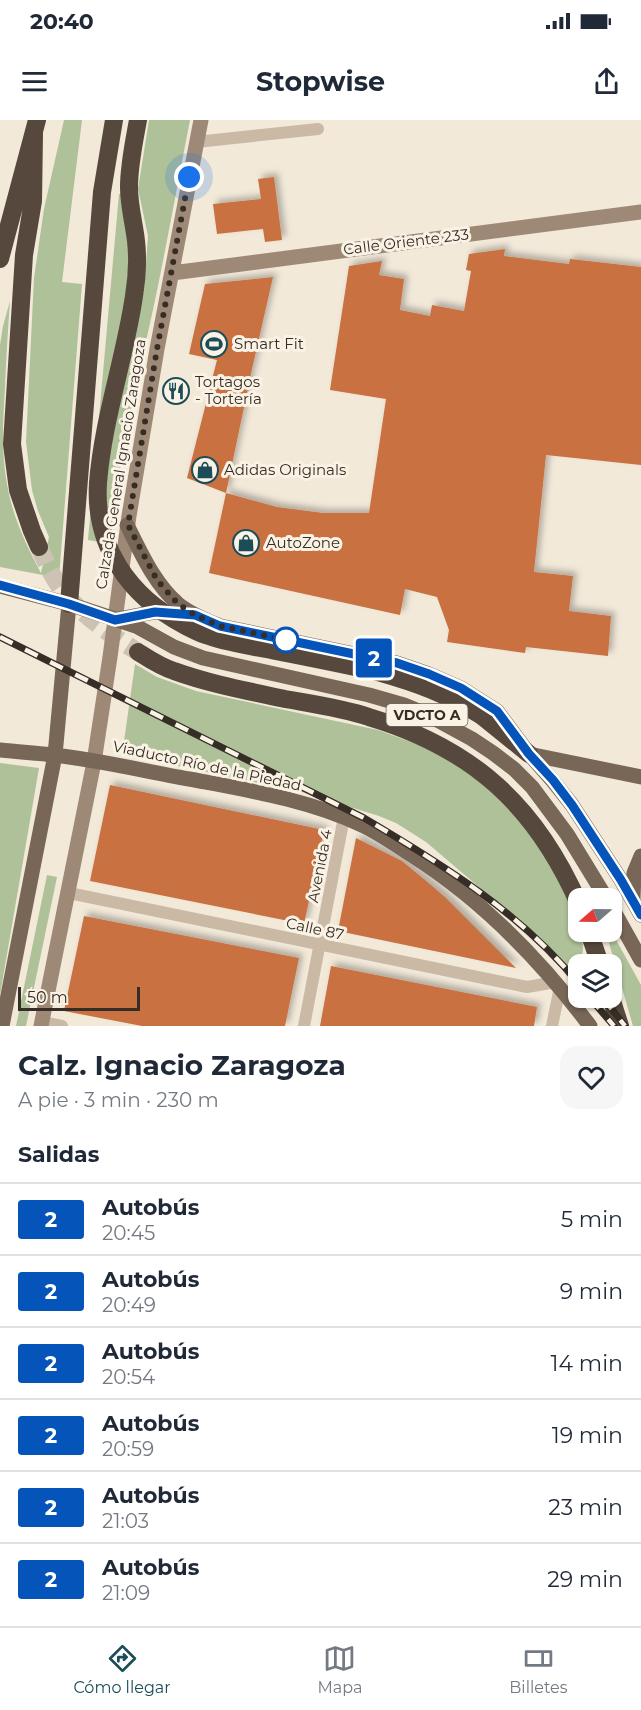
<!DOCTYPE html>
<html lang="es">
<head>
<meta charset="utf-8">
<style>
	body { margin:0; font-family:Montserrat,sans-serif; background:#f6f6f7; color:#1f2937; height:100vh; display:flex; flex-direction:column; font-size:22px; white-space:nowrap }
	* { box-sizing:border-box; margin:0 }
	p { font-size:20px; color:#747a83 }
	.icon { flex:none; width:33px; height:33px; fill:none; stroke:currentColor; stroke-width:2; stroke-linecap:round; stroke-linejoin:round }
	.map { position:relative; height:906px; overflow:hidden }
	.details { display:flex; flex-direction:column; background:#fff; flex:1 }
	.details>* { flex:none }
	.badge { padding:0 12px; border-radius:4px; font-size:21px; line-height:39px }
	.needle { width:39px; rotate:250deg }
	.tools { position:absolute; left:568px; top:768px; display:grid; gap:12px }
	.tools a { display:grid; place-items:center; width:54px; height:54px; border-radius:12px; background:#fff; box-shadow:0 2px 4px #0004; font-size:30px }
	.scale { position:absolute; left:18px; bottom:15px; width:122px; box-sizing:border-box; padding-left:6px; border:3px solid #352d26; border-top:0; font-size:16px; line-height:21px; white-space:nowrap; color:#352d26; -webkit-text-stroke:4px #faf3e5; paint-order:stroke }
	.you { position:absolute; width:30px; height:30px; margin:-15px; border:4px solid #fff; border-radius:50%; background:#1a73e8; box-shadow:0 0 0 9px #1a73e833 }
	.map>.badge { position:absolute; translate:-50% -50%; box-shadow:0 0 0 3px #fff }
	h2 { padding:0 18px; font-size:22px; line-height:54px }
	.round { display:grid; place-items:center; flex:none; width:63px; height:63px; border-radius:18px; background:#f6f6f7 }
	.headline { display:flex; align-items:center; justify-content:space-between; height:102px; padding:0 18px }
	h1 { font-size:28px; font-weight:700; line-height:45px }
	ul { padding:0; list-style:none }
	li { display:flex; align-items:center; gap:18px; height:72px; padding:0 18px; border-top:2px solid #e0e1e3 }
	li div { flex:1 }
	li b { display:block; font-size:22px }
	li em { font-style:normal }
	li .badge { min-width:66px; font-weight:700; text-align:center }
	.status { display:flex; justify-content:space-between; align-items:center; height:42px; padding:0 30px; background:#fff; direction:ltr }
	.status svg { height:16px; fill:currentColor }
	header { display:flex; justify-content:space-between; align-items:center; height:78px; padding:0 18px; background:#fff; font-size:27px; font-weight:700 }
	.dock { display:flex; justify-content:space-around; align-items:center; height:84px; border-top:2px solid #e0e1e3; background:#fff; font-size:16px; color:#747a83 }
	.dock a { display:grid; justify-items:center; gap:3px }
	.dock .on { color:#1b4d58 }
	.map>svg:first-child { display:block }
</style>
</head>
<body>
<div class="status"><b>20:40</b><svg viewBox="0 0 49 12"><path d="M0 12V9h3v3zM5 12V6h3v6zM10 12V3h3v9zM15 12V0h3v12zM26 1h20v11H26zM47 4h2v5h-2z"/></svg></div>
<header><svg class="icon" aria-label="menu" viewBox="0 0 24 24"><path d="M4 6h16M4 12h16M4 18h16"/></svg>Stopwise<svg class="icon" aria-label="share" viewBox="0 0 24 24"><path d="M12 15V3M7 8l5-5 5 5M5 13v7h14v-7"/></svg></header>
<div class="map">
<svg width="641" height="906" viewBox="0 0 641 906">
	<defs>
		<filter id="shadow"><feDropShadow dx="4" dy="-4" stdDeviation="3" flood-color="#0004"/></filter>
	</defs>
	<rect width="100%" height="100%" fill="#f2e9d9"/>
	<!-- green -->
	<path fill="#afc199" d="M64,0H82L62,162L82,164L59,458L0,447V225L3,206L10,181C8,210 6,239 5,268C3,300 1,332 7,364C12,395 26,425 41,453L49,417L38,391L32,370L26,322L34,158L44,89Z
		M149,0H190C178,62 167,123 154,185C137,264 117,343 111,424L88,420L119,74H122L128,126V171L144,173L148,116L138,69Z
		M135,544L157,557L196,571L378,610L436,631L491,670L523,703L545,735L565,774L579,806V812H581C585,836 584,836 567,853L511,795L473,762L426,722L396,703L379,696L302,672L188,648L122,635Z
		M0,643L39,648L0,875Z
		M47,755L57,757L26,906H16Z
		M615,818L641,865V906H633L609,823Z"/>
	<!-- building -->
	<path fill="#c97140" filter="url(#shadow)" d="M274,57L282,120L265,122L263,109L217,114L213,84L261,79L258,59Z
		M505,129L504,136L569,144L570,139L641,147V345L546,335L534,452L573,456L569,491L611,496L608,536L526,527L525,533L447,522L449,510L437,477L405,469L400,495L209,453L226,373L277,387L323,393H369L386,279L330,270L349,146L382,141L379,155L404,159L400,190L430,196L432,185L464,191L471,151L466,150L469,134Z
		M273,157L252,249L226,373L187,358L217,240L189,234L205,164Z
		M110,665L324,710L304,804L90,761Z
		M356,718L402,741L424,759L445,777L516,848L338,811Z
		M84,796L299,838L285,906H142L64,891Z
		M331,846L537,887L534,906H320Z"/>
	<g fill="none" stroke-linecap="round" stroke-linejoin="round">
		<!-- highway-tunnel -->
		<path stroke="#ccc3b5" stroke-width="18" stroke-dasharray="18 9" stroke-linecap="butt" d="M39,427C44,438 49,450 56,461C75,491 108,513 138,532"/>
		<!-- street -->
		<path stroke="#cabaa5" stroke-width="12" d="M196,22L318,9
			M69,773L527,867L556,862
			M42,902L62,906
			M304,906L344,697
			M552,906L560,867"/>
		<!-- secondary -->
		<path stroke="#9e8976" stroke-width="15" d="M172,153L641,92
			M41,906L94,642L110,537L129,396L157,229L201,0"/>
		<!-- primary -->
		<path stroke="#786657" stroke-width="15" d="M127,405C141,433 154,463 178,484C190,494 206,500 220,506L397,543L429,554L461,568L497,591L529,634L553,661L572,685L621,760L641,795
			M0,466L69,484L136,506L174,527L203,538L369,575L404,585L428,595L472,619L493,633L514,649L532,667L567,714L606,778
			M118,499L155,492L168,493
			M0,630C18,632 36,633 54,635C99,640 144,651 189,659C247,670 310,680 364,706C380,714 395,724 410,734C481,779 540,839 590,906
			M529,634L641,657
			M633,779L634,753L641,736
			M612,788L641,840
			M2,906L55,635L69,484"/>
		<!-- highway -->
		<path stroke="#57483d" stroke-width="18" d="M34,13L33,81L24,135L12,324L18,370L32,411L39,427
			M0,139L37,0
			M69,484L102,72L114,0
			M138,532C149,539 161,547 174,551C210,564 248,571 285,579C313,584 342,588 369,597C473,628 536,686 579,784
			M482,596L529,634
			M589,812L600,844
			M611,878L620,906"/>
		<defs>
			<path id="rail" d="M0,517L364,698C442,744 521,793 579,864
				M590,878L614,906
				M603,878L625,906"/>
		</defs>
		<!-- rail casing -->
		<use href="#rail" stroke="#352d26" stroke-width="7"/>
		<!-- rail -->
		<use href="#rail" stroke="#faf3e5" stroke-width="4.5" stroke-dasharray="14" stroke-linecap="butt"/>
		<!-- highway-bridge -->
		<path stroke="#57483d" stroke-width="18" d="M138,0C134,22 129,45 129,67C129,86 134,103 136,121C138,139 137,158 134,176C125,238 103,299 98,363C94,426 129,476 184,505C192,509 200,514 209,516C229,523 250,526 271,530C306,537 342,544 378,552C417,563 447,574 482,596"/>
	</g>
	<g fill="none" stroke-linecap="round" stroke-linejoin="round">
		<defs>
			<path id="line" d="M0,465L69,484L115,500L155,492L195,495L220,506L397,543L429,554L461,568L497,591L529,634L553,660L572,685L621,760L641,795"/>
		</defs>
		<!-- line casing -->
		<use href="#line" stroke="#fff" stroke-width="14"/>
		<!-- line -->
		<use href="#line" stroke="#0554ba" stroke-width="9"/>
		<!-- walk -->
		<path stroke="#352d26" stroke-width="6" stroke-dasharray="0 10.8" d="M189,57L157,229L128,405L157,460L178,484L195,495L220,506L286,520"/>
	</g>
	<!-- icons -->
	<defs>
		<symbol id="stadium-ring" viewBox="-11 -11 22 22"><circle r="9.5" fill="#faf3e5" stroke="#1b4d58" stroke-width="1.5"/><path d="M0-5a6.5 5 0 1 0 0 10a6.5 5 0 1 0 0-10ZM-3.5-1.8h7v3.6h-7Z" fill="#1b4d58"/></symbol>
		<symbol id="restaurant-ring" viewBox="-11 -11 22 22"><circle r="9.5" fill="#faf3e5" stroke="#1b4d58" stroke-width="1.5"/><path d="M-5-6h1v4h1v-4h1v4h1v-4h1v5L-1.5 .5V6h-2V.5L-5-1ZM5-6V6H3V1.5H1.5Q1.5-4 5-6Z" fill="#1b4d58"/></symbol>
		<symbol id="shop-ring" viewBox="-11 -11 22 22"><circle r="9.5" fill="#faf3e5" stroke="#1b4d58" stroke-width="1.5"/><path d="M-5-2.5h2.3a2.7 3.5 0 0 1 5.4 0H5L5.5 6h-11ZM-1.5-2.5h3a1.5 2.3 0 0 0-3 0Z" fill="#1b4d58"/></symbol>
	</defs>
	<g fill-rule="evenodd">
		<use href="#stadium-ring" x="199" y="209" width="30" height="30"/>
		<use href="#restaurant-ring" x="161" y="256" width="30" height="30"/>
		<use href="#shop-ring" x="190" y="335" width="30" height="30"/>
		<use href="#shop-ring" x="231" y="408" width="30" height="30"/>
	</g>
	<!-- markers -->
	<circle fill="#fff" stroke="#0554ba" stroke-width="3" cx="286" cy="520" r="12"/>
	<g text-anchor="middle" stroke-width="6" stroke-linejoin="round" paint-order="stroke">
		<!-- shield labels -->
		<rect fill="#faf3e5" stroke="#70685f" stroke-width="1.5" x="386.5" y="584" width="81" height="22" rx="4.5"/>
		<g font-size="14" font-weight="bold" fill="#352d26">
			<text x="427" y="600">VDCTO A</text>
		</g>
		<!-- street labels -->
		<g font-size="15" fill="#352d26" stroke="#faf3e5">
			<text transform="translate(406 122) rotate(-7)" y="5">Calle Oriente 233</text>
			<text transform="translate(121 344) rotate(-81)" y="5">Calzada General Ignacio Zaragoza</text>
			<text transform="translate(207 646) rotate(12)" y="5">Viaducto Río de la Piedad</text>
			<text transform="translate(320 746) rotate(-79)" y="5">Avenida 4</text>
			<text transform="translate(315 809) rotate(12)" y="5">Calle 87</text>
		</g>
		<!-- poi labels -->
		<g font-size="15" fill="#352d26" stroke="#faf3e5" text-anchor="start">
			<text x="234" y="229">Smart Fit</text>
			<text x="195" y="267">Tortagos<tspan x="195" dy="17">- Tortería</tspan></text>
			<text x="224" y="355">Adidas Originals</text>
			<text x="266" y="428">AutoZone</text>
		</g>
	</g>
</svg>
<div class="tools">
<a><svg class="needle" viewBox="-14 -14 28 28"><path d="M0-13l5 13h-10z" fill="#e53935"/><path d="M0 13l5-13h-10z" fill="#747a83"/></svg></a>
<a><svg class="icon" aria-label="layers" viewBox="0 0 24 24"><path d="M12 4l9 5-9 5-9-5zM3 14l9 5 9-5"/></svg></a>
</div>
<div class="scale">50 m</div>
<div class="you" style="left:189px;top:57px"></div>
<b class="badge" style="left:374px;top:538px;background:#0554ba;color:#fff">2</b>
</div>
<section class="details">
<div class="headline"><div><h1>Calz. Ignacio Zaragoza</h1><p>A pie · 3 min · 230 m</p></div><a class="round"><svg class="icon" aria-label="heart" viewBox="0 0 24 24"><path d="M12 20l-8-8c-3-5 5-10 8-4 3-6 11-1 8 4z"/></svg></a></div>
<h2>Salidas</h2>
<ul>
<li><span class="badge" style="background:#0554ba;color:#fff">2</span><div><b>Autobús</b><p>20:45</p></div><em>5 min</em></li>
<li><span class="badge" style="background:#0554ba;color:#fff">2</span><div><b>Autobús</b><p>20:49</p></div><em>9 min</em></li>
<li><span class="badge" style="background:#0554ba;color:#fff">2</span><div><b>Autobús</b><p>20:54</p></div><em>14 min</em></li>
<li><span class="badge" style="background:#0554ba;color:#fff">2</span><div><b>Autobús</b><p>20:59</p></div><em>19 min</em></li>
<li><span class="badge" style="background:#0554ba;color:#fff">2</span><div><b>Autobús</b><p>21:03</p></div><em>23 min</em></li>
<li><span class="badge" style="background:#0554ba;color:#fff">2</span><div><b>Autobús</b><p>21:09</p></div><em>29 min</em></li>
</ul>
</section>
<nav class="dock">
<a class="on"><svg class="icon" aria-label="directions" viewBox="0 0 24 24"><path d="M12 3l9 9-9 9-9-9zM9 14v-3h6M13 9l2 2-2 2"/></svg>Cómo llegar</a>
<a><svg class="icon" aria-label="map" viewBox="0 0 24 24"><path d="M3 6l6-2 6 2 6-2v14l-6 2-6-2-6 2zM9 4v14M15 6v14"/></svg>Mapa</a>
<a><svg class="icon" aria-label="tickets" viewBox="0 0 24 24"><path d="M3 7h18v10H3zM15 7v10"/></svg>Billetes</a>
</nav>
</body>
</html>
